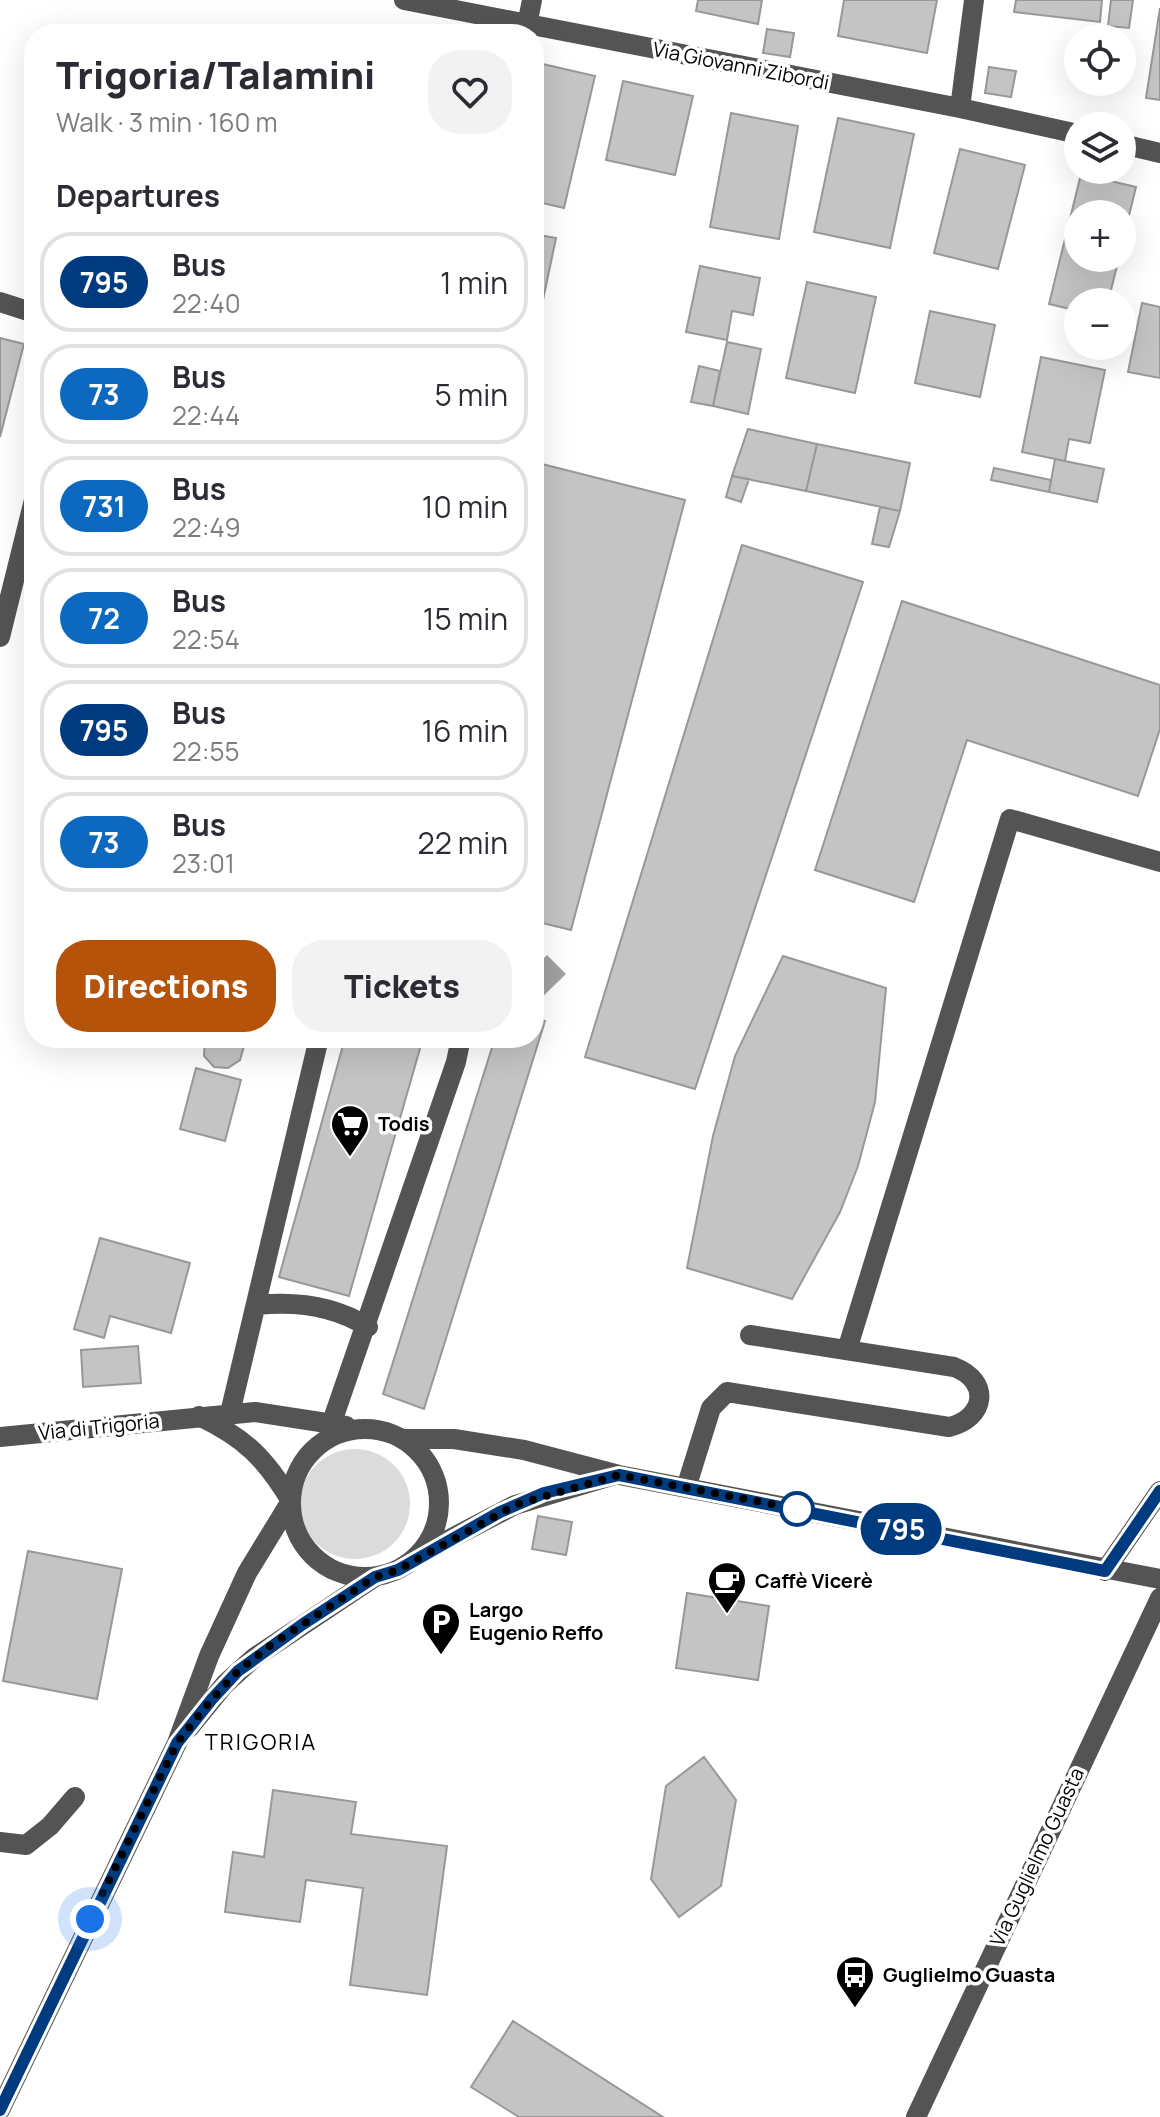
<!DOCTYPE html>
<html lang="en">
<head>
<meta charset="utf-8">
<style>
	body { margin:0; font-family:Manrope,sans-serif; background:#f2f2f3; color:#2b2b33; height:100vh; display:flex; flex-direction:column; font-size:30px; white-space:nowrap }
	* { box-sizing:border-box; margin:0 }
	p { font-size:26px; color:#7c7c81 }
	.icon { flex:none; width:44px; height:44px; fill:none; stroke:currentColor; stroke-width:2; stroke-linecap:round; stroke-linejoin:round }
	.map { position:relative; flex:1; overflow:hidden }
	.side { position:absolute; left:24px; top:24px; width:520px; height:1024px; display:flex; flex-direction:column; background:#fff; border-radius:32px; box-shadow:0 8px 32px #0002 }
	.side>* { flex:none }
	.badge { padding:0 16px; border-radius:26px; font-size:28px; line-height:52px }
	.fabs { position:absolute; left:1064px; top:24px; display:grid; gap:16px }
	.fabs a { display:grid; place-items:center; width:72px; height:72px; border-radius:50%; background:#fff; box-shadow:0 8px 32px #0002; font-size:40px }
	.you { position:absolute; width:40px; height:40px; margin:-20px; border:6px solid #fff; border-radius:50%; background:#1a73e8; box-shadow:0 0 0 12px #1a73e833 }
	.map>.badge { position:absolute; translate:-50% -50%; box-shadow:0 0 0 4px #fff }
	h2 { padding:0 32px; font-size:30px; line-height:72px }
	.round { display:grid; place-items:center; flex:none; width:84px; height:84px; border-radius:32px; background:#f2f2f3 }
	.overview { display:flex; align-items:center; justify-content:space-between; height:136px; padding:0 32px }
	h1 { font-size:38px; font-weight:800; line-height:60px }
	.primary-button { display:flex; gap:16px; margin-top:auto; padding:16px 32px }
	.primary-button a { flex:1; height:92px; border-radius:32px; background:#b45309; color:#fff; font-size:32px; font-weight:800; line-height:92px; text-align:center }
	.primary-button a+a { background:#f2f2f3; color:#2b2b33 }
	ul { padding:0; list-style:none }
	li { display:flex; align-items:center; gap:24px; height:100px; margin:0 16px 12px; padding:0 16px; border:4px solid #e1e1e2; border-radius:32px }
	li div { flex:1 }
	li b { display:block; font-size:30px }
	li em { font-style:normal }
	li .badge { min-width:88px; font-weight:700; text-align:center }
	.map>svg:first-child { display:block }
</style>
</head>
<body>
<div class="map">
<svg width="1160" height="2117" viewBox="0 0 1160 2117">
	<rect width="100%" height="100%" fill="#fff"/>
	<!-- green -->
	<path fill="#dbdbdb" d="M300 1504a55 55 0 1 1 110 0a55 55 0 1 1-110 0Z"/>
	<!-- water -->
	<path fill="#a2a2a2" d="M547,955L566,974L534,1005V968Z"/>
	<!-- building -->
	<path fill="#c4c4c4" stroke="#989898" stroke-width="2" d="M698,0H762L758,24L696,11Z
		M844,0H937L927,53L838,36Z
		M1016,0H1102L1100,22L1014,12Z
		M1111,0H1133L1129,28L1108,26Z
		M1160,8V100L1146,98Z
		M767,29L794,33L790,57L763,53Z
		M534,62L595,76L564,208L534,201Z
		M989,67L1016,71L1011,97L985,93Z
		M623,81L693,96L675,175L606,160Z
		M731,113L798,126L779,239L710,227Z
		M838,118L914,134L890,248L814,232Z
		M960,149L1025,165L998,269L934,253Z
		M1081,174L1136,187L1122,244V214H1078V258H1119L1108,302H1078V311L1049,304Z
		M534,234L556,238L534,343Z
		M700,266L760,278L753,315L732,311L727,340L686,332Z
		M807,282L876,297L855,393L786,378Z
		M1142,303L1160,307V378L1128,372Z
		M930,311L995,325L980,397L915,383Z
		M0,338L24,344L0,437Z
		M727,342L761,349L748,414L713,406Z
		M1041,357L1105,370L1090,443L1069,439L1065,461L1022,452Z
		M699,366L720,371L713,406L691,402Z
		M748,429L817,444L806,491L732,476Z
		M817,444L910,463L900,511L806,491Z
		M1055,459L1104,469L1097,502L1049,492Z
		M534,462L685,500L571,930L534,921Z
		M994,468L1051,480L1049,492L991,480Z
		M732,476L749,479L741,502L726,497Z
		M880,507L900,511L889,547L872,544Z
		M742,545L863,582L695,1089L585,1057Z
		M902,601L1160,685V729L1138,796L967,740L914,902L815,870Z
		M783,956L886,988L875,1102L858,1166L840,1212L792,1299L687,1268L713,1136L735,1056Z
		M534,1018L545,1021L424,1409L383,1394L495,1038H534Z
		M205,1038H242L244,1046L240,1060L228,1068L214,1067L204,1056Z
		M345,1038H423L349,1296L279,1277Z
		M196,1068L241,1080L225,1141L180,1129Z
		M100,1238L190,1263L171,1333L110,1316L104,1338L74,1329Z
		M138,1346L141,1383L83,1387L81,1350Z
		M538,1516L572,1522L566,1555L532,1549Z
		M28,1551L122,1569L97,1699L3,1681Z
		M687,1593L769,1606L758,1680L676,1668Z
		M704,1757L736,1800L721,1886L679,1917L651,1879L666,1786Z
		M273,1790L356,1802L351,1834L447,1846L427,1995L350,1985L363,1888L306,1880L300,1922L225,1912L233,1852L264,1857Z
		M513,2021L663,2117H519L471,2087Z"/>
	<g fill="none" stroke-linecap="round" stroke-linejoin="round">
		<!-- minor -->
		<path stroke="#545454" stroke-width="20" d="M404,0L960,108L1078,134
			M527,25L532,0
			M960,108L974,0
			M1122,144L1160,153
			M0,302L34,313
			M0,637L34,500
			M257,1305C295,1301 335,1306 368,1327
			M847,1350L1010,819L1160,862
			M230,1413L319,1038
			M199,1416C245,1438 265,1458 291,1501
			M332,1422L456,1062L461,1038
			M291 1503a74 74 0 1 1 148 0a74 74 0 1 1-148 0Z
			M0,1437L255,1412L346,1426
			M402,1439H454L524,1450L619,1475L1160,1579
			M686,1488L711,1408L727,1392L949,1427C986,1418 991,1381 954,1367L750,1335
			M423,1553L515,1505L615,1475
			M1105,1571L1160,1491
			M189,1728L225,1684L255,1657L375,1577
			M0,1842L26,1845L50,1826L75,1797
			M0,2110L177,1743L209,1656L247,1573L291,1501
			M916,2117L1160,1598"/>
	</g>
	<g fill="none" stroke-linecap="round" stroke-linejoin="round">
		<defs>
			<path id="line" d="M0,2110L177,1743L212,1699L238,1671L303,1624L375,1577L398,1570L500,1512L544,1493L619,1475L1105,1571L1160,1491"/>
		</defs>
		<!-- line casing -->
		<use href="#line" stroke="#fff" stroke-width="18"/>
		<!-- line -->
		<use href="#line" stroke="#003b80" stroke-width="12"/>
		<!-- walk -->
		<path stroke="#000" stroke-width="8" stroke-dasharray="0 14.4" d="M90,1919L177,1743L212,1699L238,1671L271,1645L375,1577L398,1570L515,1505L619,1475L803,1510L797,1509"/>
	</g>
	<!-- icons -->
	<defs>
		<symbol id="supermarket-pin" viewBox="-11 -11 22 30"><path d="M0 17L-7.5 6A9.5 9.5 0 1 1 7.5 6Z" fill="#000" stroke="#fff"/><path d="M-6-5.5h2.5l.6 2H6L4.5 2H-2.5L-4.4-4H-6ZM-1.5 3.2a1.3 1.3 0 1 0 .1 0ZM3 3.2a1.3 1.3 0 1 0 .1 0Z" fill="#fff"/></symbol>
		<symbol id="cafe-pin" viewBox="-11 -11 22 30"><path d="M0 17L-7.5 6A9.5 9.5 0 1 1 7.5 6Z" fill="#000" stroke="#fff"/><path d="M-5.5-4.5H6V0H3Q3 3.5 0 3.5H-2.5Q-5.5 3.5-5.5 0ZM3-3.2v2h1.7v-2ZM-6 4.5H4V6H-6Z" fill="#fff"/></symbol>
		<symbol id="parking-pin" viewBox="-11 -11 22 30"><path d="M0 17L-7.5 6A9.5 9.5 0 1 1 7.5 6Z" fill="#000" stroke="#fff"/><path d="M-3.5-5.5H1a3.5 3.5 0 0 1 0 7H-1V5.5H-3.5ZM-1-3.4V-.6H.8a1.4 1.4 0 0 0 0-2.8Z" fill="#fff"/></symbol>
		<symbol id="bus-pin" viewBox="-11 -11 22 30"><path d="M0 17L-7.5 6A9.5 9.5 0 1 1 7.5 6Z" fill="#000" stroke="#fff"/><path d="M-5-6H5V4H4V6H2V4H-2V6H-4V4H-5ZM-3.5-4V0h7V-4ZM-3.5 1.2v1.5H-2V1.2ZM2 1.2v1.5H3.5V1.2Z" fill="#fff"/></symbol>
	</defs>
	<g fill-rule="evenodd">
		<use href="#supermarket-pin" x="328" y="1102" width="44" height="60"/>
		<use href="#cafe-pin" x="705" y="1559" width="44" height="60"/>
		<use href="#parking-pin" x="419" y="1600" width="44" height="60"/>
		<use href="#bus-pin" x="833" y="1953" width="44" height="60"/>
	</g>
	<!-- markers -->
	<circle fill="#fff" stroke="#003b80" stroke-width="4" cx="797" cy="1509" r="16"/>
	<g text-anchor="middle" stroke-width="7" stroke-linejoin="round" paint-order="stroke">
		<!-- street labels -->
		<g font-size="20" fill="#000" stroke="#fff">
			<text transform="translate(741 66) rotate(11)" y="7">Via Giovanni Zibordi</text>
			<text transform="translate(99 1427) rotate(-6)" y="7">Via di Trigoria</text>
			<text transform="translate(1037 1857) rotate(-65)" y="7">Via Guglielmo Guasta</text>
		</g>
		<!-- poi labels -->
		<g font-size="20" font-weight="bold" fill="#000" stroke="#fff" text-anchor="start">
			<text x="378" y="1131">Todis</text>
			<text x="755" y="1588">Caffè Vicerè</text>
			<text x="469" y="1617">Largo<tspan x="469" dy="23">Eugenio Reffo</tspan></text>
			<text x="883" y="1982">Guglielmo Guasta</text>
		</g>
		<!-- neighbourhood labels -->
		<g font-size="22" letter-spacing="2" fill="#000" stroke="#fff">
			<text x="261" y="1750">TRIGORIA</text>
		</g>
	</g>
</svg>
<div class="fabs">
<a><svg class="icon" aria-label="locate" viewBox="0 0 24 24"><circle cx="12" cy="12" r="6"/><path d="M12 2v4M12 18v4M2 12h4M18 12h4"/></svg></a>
<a><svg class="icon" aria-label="layers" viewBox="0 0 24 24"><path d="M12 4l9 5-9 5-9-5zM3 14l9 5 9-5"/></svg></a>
<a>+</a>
<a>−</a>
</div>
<div class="you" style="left:90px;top:1919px"></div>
<b class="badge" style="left:901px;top:1529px;background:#003b80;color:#fff">795</b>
<section class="side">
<div class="overview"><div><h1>Trigoria/Talamini</h1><p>Walk · 3 min · 160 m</p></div><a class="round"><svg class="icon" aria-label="heart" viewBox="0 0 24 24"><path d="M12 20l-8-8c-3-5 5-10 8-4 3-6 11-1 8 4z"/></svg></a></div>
<h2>Departures</h2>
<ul>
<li><span class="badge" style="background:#003b80;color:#fff">795</span><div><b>Bus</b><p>22:40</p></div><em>1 min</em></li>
<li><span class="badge" style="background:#0c69bf;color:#fff">73</span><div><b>Bus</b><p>22:44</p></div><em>5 min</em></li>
<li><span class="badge" style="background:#0c69bf;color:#fff">731</span><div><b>Bus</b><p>22:49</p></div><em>10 min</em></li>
<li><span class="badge" style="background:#0c69bf;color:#fff">72</span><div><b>Bus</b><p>22:54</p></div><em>15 min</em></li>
<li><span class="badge" style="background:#003b80;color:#fff">795</span><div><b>Bus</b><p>22:55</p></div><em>16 min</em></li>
<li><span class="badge" style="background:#0c69bf;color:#fff">73</span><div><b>Bus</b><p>23:01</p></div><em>22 min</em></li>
</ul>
<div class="primary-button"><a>Directions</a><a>Tickets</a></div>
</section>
</div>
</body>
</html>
